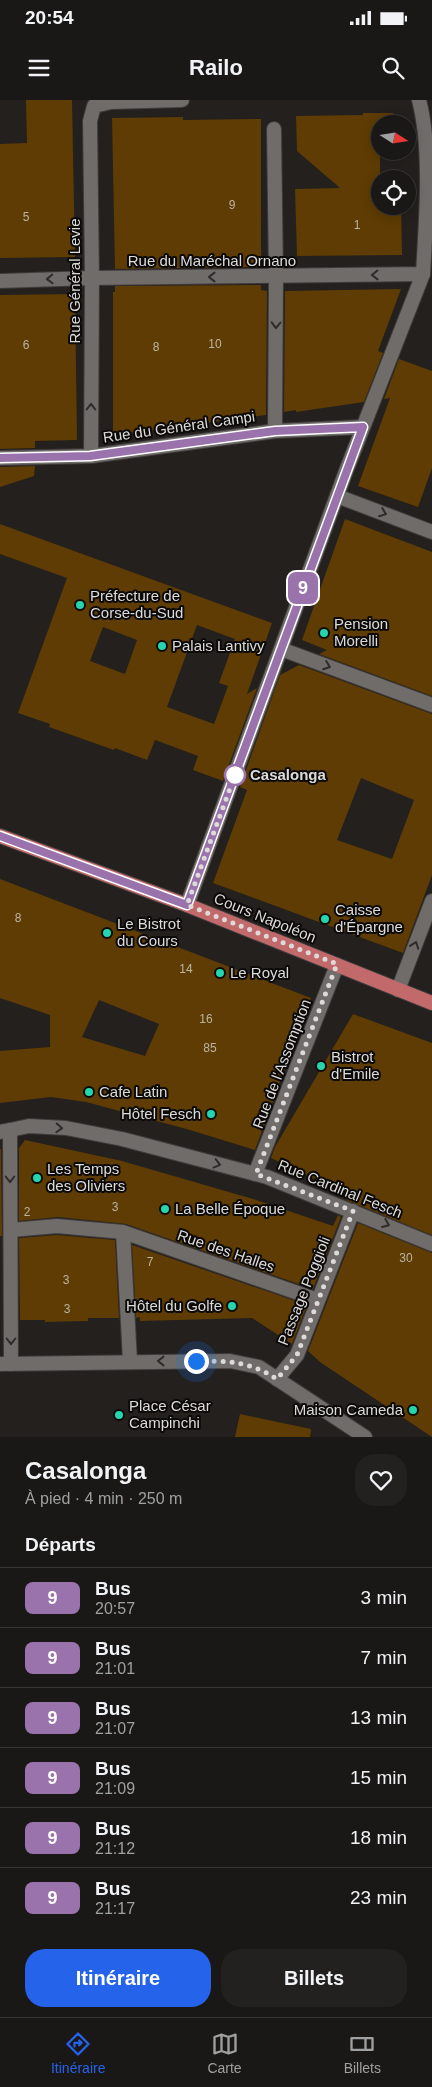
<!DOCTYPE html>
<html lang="fr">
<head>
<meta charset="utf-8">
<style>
	body { margin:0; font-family:Helvetica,sans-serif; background:#23211f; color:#f1f3f6; height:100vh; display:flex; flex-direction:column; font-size:19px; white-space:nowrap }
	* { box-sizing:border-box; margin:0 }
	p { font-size:16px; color:#9fa0a1 }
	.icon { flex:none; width:28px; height:28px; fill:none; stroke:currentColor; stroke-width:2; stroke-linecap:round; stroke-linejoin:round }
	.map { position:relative; height:1337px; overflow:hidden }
	.side { display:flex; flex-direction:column; background:#1a1816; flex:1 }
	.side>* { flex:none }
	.badge { padding:0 10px; border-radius:8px; font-size:18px; line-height:32px }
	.needle { width:32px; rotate:102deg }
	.buttons { position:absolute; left:371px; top:15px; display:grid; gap:10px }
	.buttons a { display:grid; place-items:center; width:45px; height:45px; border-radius:50%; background:#1a1816; box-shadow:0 2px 12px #0003,0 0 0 1px #383735; font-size:25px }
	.you { position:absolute; width:25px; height:25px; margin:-12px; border:4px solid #fff; border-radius:50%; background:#1a73e8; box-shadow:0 0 0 8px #1a73e833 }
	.map>.badge { position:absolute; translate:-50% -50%; box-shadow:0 0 0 2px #fff }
	h2 { padding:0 25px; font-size:19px; line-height:45px }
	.round { display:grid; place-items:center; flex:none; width:52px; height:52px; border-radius:20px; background:#23211f }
	.overview { display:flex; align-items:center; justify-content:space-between; height:85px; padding:0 25px }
	h1 { font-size:24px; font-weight:700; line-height:38px }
	.button { display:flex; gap:10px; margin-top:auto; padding:10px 25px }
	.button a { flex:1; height:58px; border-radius:20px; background:#2563eb; color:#fff; font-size:20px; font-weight:700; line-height:58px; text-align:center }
	.button a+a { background:#23211f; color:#f1f3f6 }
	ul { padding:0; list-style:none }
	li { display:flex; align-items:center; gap:15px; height:60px; padding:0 25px; border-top:1px solid #383735 }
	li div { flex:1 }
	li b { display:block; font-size:19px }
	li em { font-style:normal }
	li .badge { min-width:55px; font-weight:700; text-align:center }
	.status { display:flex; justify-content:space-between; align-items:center; height:35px; padding:0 25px; background:#1a1816; direction:ltr }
	.status svg { height:14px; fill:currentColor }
	header { display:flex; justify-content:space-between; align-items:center; height:65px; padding:0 25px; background:#1a1816; font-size:22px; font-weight:700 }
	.menu { display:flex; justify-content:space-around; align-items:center; height:70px; border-top:1px solid #383735; background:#1a1816; font-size:14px; color:#9fa0a1 }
	.menu a { display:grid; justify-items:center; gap:2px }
	.menu .selected { color:#2563eb }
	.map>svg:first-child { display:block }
</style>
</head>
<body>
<div class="status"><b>20:54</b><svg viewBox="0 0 49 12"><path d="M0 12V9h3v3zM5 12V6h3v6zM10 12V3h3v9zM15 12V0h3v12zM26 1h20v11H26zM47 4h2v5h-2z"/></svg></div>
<header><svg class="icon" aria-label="menu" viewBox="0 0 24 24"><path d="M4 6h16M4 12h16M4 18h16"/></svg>Railo<svg class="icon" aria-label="search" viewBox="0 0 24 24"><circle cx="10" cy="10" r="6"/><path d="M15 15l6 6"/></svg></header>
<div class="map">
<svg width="432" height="1337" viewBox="0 0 432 1337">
	<rect width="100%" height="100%" fill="#23201e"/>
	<!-- building -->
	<path fill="#5e3c03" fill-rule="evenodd" d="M26,0H72L75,157L0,158V44L27,43Z
		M363,13H393L394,24H380V51H394L395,57H380V106H401L402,155L297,156L295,89L340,88L297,51L296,16L363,15Z
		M183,17V20L261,19V167L115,169L112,18Z
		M261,185V190L267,191L266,315L113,335V192H115V186Z
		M401,189L378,251L383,253L364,302L296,312V310L284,312L285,191Z
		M75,194L77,340L35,341V348L0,349V195Z
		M399,259L432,271V368L418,407L358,386L390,298L384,299Z
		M35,366L34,376L0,387V367Z
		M345,419L432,452V596L319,554L327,550L302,540Z
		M0,424L272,523L247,594L257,588L223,681L193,670L198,656L155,640L147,660L115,648L114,650L49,627L50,624L18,613L67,478L0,454ZM197,525L235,539L219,583L228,586L214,624L167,607ZM103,527L137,540L125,574L90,561Z
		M299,565L432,614V775L403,853L213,783L247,690L240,687L280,575ZM361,678L414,700L392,759L337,740Z
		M0,779L311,898L255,1050L190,1030L86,1002L51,997L0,1003V951L50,947V915L0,898ZM99,900L159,924L145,956L82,937Z
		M353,914L432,943V1135L346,1100L348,1096L335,1088L271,1058L275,1047Z
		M25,1040L122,1061L253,1099L333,1126L338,1115L341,1117L313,1189L126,1124L58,1117L19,1121V1048Z
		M0,1049H1L2,1136H0Z
		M358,1123L432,1153V1337L320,1262L308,1251Z
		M57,1135L115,1140L119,1218H88V1221L45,1222V1220H20L19,1138Z
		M132,1145L307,1205L292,1244L252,1218L140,1221V1217L136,1218Z
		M240,1314L311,1329L310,1337H235Z"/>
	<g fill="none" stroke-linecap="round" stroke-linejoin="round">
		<defs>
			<path id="pedestrian" d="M10,1030L29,1026L66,1028L122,1039L267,1077L432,1144
				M255,1074L337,865
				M11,1130L57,1126L123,1132L318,1200
				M123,1132L130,1261
				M277,1279L297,1255L353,1111"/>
			<path id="minor" d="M274,29L276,177L275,331
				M91,356L92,178L90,21L94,6L111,2L182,0
				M337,396L432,432
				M281,549L432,605
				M398,890L432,801
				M0,1032L10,1030L11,1264"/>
			<path id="tertiary" d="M0,358L91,356L275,331L363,327
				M187,805L346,371L423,174"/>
			<path id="secondary" d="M0,181L92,178L423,174C426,120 432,50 419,0
				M0,1264L230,1261L259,1267L365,1337"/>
			<path id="primary" d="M0,736L187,805L432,903"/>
		</defs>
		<!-- pedestrian casing -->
		<use href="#pedestrian" stroke="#3e3b3a" stroke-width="16"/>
		<!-- minor casing -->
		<use href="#minor" stroke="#3e3b3a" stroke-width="16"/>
		<!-- tertiary casing -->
		<use href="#tertiary" stroke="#3e3b3a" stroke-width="16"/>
		<!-- secondary casing -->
		<use href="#secondary" stroke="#3e3b3a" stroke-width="16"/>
		<!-- primary casing -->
		<use href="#primary" stroke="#3e3b3a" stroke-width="16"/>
		<!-- pedestrian -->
		<use href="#pedestrian" stroke="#6f6c6a" stroke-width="14"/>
		<!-- minor -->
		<use href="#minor" stroke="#6f6c6a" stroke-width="14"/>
		<!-- tertiary -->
		<use href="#tertiary" stroke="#6f6c6a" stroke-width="14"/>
		<!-- secondary -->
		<use href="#secondary" stroke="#6f6c6a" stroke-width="14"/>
		<!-- primary -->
		<use href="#primary" stroke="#c26a6b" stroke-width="14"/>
	</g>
	<!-- one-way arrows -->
	<defs><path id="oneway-chevron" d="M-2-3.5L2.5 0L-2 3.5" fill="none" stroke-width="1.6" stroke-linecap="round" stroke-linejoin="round" transform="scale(1.25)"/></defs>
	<g stroke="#2e2c2b">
		<use href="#oneway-chevron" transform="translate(375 175) rotate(179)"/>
		<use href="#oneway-chevron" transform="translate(212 177) rotate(180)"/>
		<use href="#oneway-chevron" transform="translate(50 179) rotate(178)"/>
		<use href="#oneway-chevron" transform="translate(276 225) rotate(91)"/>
		<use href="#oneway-chevron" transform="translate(91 307) rotate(-90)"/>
		<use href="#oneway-chevron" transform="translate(383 413) rotate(21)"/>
		<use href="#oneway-chevron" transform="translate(327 566) rotate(20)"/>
		<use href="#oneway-chevron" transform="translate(415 845) rotate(-70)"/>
		<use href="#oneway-chevron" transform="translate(59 1028) rotate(3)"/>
		<use href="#oneway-chevron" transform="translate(217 1064) rotate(15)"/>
		<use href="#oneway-chevron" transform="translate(10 1079) rotate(90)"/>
		<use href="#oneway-chevron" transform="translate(386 1124) rotate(23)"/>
		<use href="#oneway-chevron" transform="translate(11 1241) rotate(90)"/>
		<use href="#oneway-chevron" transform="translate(161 1261) rotate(180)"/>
	</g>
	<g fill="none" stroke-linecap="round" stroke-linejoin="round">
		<defs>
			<path id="line" d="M0,358L90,356L275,331L363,327L187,805L0,736"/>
		</defs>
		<!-- line casing -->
		<use href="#line" stroke="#fff" stroke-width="11"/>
		<!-- line -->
		<use href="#line" stroke="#9a73ac" stroke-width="8"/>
		<!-- walk -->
		<path stroke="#dddbda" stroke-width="5" stroke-dasharray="0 9" d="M196,1261C230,1261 248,1261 277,1279L297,1255L353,1111L256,1074L337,864L187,805L235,675"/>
	</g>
	<!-- markers -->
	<g fill="#24d5ae" stroke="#0b0a09" stroke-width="2">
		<circle cx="80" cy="505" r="5"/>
		<circle cx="324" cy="533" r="5"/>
		<circle cx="162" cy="546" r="5"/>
		<circle cx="325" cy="819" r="5"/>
		<circle cx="107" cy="833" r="5"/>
		<circle cx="220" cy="873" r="5"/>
		<circle cx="321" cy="966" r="5"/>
		<circle cx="89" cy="992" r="5"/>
		<circle cx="211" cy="1014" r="5"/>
		<circle cx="37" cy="1078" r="5"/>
		<circle cx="165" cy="1109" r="5"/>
		<circle cx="232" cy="1206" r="5"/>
		<circle cx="413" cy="1310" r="5"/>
		<circle cx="119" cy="1315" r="5"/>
	</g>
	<circle fill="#fff" stroke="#9a73ac" stroke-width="2.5" cx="235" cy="675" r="10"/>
	<g text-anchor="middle" stroke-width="4" stroke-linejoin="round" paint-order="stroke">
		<!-- number labels -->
		<g font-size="12" fill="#bdb3a4">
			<text x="232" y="109">9</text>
			<text x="26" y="121">5</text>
			<text x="357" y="129">1</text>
			<text x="215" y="248">10</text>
			<text x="26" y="249">6</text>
			<text x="156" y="251">8</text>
			<text x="18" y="822">8</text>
			<text x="186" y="873">14</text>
			<text x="206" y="923">16</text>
			<text x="210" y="952">85</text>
			<text x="115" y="1111">3</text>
			<text x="27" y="1116">2</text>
			<text x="406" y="1162">30</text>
			<text x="150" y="1166">7</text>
			<text x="66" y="1184">3</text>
			<text x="67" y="1213">3</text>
		</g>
		<!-- street labels -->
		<g font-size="15" fill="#dddbda" stroke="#0b0a09">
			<text x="212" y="166">Rue du Maréchal Ornano</text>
			<text transform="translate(75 181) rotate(-90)" y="5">Rue Général Levie</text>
			<text transform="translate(179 327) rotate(-8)" y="5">Rue du Général Campi</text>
			<text transform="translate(265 818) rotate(22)" y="5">Cours Napoléon</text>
			<text transform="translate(282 964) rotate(-69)" y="5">Rue de l'Assomption</text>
			<text transform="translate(340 1089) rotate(22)" y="5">Rue Cardinal Fesch</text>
			<text transform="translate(226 1151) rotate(19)" y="5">Rue des Halles</text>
			<text transform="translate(304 1191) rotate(-68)" y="5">Passage Poggioli</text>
		</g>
		<!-- poi labels -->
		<g font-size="15" fill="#dddbda" stroke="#0b0a09" text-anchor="start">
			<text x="90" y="501">Préfecture de<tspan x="90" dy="17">Corse-du-Sud</tspan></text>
			<text x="334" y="529">Pension<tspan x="334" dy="17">Morelli</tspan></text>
			<text x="172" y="551">Palais Lantivy</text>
			<text x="335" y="815">Caisse<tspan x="335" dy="17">d'Épargne</tspan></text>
			<text x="117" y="829">Le Bistrot<tspan x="117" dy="17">du Cours</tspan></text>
			<text x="230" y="878">Le Royal</text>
			<text x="331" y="962">Bistrot<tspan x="331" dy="17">d'Emile</tspan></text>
			<text x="99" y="997">Cafe Latin</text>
			<text x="201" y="1019" text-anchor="end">Hôtel Fesch</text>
			<text x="47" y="1074">Les Temps<tspan x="47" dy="17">des Oliviers</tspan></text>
			<text x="175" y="1114">La Belle Époque</text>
			<text x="222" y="1211" text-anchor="end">Hôtel du Golfe</text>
			<text x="129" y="1311">Place César<tspan x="129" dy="17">Campinchi</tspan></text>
			<text x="403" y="1315" text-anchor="end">Maison Cameda</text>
		</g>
		<!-- stop labels -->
		<g font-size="15" font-weight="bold" fill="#dddbda" stroke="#0b0a09" text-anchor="start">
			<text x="250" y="680">Casalonga</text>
		</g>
	</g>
</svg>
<div class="buttons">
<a><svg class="needle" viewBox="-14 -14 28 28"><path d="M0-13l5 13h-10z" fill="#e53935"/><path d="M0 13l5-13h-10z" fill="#9fa0a1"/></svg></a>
<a><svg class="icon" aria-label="locate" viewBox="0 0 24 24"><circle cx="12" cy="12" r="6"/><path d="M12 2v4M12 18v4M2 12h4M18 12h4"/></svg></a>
</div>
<div class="you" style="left:196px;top:1261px"></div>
<b class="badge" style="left:303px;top:488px;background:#9a73ac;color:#fff">9</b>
</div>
<section class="side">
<div class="overview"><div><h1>Casalonga</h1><p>À pied · 4 min · 250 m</p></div><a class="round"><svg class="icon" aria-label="heart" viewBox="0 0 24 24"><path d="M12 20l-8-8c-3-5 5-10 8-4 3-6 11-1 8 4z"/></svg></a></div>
<h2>Départs</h2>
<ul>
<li><span class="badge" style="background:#9a73ac;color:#fff">9</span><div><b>Bus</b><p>20:57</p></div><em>3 min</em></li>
<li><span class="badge" style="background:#9a73ac;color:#fff">9</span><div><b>Bus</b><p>21:01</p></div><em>7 min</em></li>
<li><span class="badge" style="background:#9a73ac;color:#fff">9</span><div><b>Bus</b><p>21:07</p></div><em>13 min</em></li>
<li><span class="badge" style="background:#9a73ac;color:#fff">9</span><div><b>Bus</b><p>21:09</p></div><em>15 min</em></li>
<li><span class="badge" style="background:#9a73ac;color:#fff">9</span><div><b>Bus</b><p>21:12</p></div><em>18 min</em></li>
<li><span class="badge" style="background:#9a73ac;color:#fff">9</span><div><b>Bus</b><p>21:17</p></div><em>23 min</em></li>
</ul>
<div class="button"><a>Itinéraire</a><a>Billets</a></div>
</section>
<nav class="menu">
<a class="selected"><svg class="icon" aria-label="directions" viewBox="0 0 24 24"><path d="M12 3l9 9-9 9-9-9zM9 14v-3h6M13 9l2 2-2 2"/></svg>Itinéraire</a>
<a><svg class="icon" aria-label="map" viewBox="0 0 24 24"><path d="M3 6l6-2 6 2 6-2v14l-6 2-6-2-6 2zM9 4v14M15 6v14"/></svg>Carte</a>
<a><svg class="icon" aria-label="tickets" viewBox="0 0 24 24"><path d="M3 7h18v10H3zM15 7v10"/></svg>Billets</a>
</nav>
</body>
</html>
